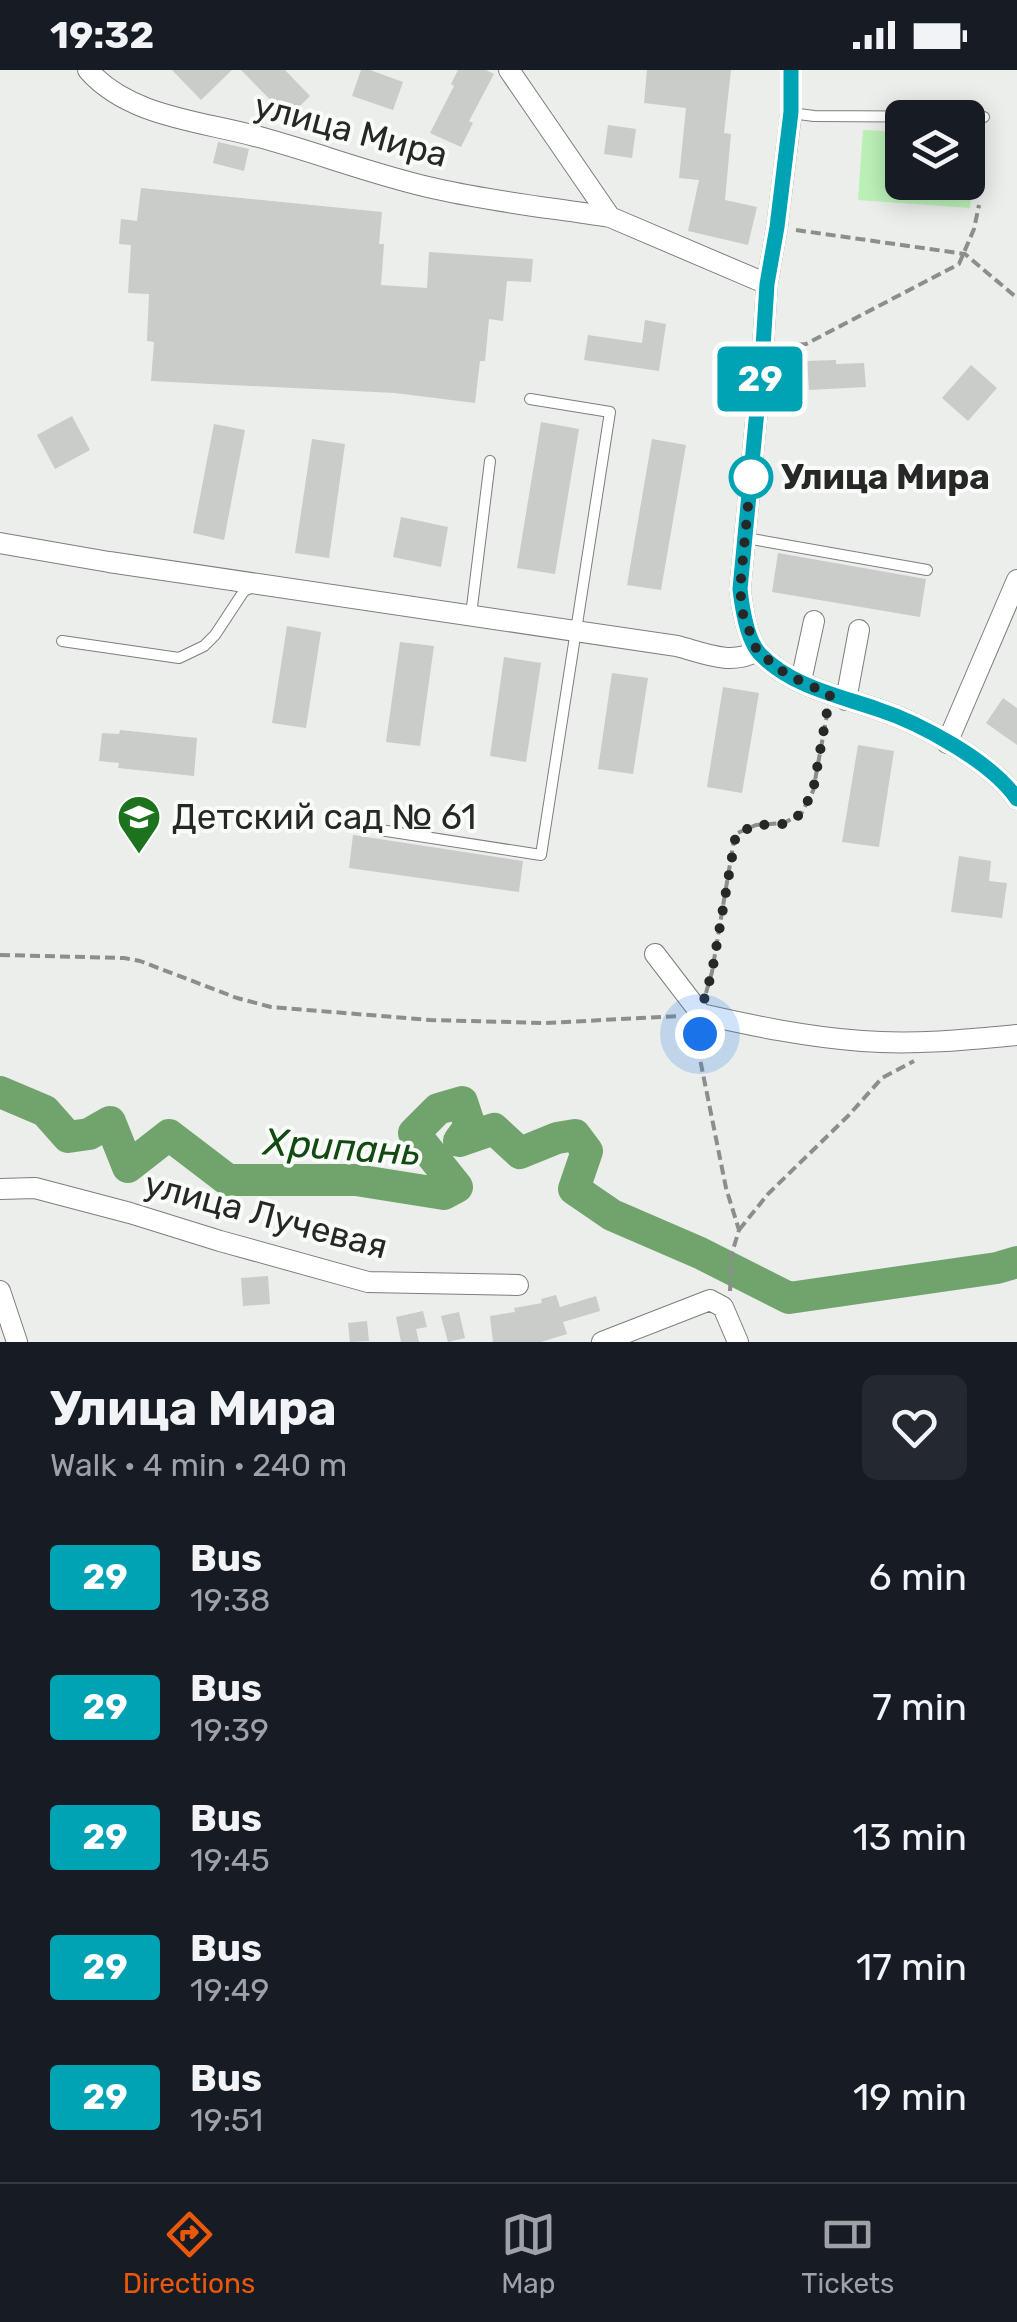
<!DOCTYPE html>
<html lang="en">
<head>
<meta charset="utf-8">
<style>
	body { margin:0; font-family:Rubik,sans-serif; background:#242831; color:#f1f3f6; height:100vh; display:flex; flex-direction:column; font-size:38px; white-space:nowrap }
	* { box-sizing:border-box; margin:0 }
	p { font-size:32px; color:#9ea1a6 }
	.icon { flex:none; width:55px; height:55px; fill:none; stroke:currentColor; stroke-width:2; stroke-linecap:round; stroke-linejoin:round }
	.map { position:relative; height:1272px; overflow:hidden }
	.drawer { display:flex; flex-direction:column; background:#171b24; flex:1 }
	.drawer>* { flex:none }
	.badge { padding:0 20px; border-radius:8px; font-size:35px; line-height:65px }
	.fabs { position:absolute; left:885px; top:30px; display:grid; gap:20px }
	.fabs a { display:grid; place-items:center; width:100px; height:100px; border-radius:15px; background:#171b24; box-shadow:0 5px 25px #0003; font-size:50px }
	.you { position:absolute; width:50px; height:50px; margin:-25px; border:8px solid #fff; border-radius:50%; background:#1a73e8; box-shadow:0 0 0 15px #1a73e833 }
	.map>.badge { position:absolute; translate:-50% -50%; box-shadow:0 0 0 5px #fff }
	.round { display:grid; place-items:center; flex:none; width:105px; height:105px; border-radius:15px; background:#242831 }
	.headline { display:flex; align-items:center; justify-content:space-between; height:170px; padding:0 50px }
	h1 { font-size:48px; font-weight:700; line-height:75px }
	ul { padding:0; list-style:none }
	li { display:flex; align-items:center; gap:30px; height:130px; padding:0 50px }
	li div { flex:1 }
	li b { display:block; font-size:38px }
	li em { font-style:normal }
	li .badge { min-width:110px; font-weight:700; text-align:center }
	.status { display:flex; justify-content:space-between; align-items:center; height:70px; padding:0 50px; background:#171b24; direction:ltr }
	.status svg { height:28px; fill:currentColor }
	.tabs { display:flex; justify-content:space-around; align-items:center; height:140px; border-top:2px solid #363941; background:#171b24; font-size:28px; color:#9ea1a6 }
	.tabs a { display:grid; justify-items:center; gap:5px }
	.tabs .on { color:#ea580c }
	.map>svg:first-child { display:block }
</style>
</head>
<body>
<div class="status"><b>19:32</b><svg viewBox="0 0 49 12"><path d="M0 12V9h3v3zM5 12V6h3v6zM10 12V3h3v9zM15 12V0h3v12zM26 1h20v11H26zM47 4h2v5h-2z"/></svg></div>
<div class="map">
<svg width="1017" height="1272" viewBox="0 0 1017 1272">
	<rect width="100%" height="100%" fill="#ebeeeb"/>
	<!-- green -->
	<path fill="#bbf1b7" d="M863,60L902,62V112H968V67H975L970,138L858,130Z"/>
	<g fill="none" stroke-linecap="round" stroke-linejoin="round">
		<!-- river -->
		<path stroke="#70a46c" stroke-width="32" d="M0,1022L45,1041L68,1067L89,1064L110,1052L128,1097L169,1065L228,1110H356L444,1124L457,1117L414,1063L438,1039L462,1032L470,1056L459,1071L494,1059L520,1083L557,1068L575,1065L587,1081L574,1119L612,1145L700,1183L789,1228L997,1198L1017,1192"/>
	</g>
	<!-- building -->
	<path fill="#c9ccc9" d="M172,0H232L201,30Z
		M241,0H285L310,26L288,48Z
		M361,0H370L403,12L393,40L352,26Z
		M458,0H486L494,4L469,51L473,53L461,77L430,63L454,16L451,14Z
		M647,0H731L724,63L731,64L725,130L757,137L748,175L688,161L699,110L679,108L686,38L644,33Z
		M608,55L636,59L632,88L604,84Z
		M218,72L249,79L244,101L213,93Z
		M141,118L382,142L379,174H384L381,215L427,218L429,182L533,189L531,212L507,211L503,251L489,249L485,291H480L475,333L395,323L151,311L154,272L147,271L149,224L128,223L131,175L119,174L121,149L137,151Z
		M645,250L666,254L659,301L584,290L588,265L642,273Z
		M836,290V294L864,293L866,317L809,320L807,291Z
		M971,295L997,318L968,351L942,328Z
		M72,346L90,380L55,399L37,365Z
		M541,352L579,359L555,504L517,498Z
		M214,354L245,360L224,470L193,463Z
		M312,369L345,374L329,488L295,483Z
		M652,369L686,375L661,520L627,515Z
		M401,447L448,457L441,497L393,487Z
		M778,483L926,509L920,547L772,522Z
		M287,556L321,562L306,658L272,653Z
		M400,572L434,576L420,676L386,672Z
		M504,587L541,593L526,692L490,686Z
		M612,603L648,608L633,704L598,699Z
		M723,617L759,623L742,723L707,717Z
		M1003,628L1017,638V675L986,653Z
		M120,660L197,668L194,706L118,698L119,693L99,691L102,663L119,664Z
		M858,675L894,681L879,777L842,772Z
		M353,765L523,791L519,822L349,798Z
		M959,786L991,791L989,811L1007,813L1002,848L951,842Z
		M268,1206L270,1234L243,1236L241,1208Z
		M556,1225L560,1237L596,1226L600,1241L563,1252L567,1264L541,1272H493L490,1246L515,1242L514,1238L542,1233L541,1229Z
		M423,1241L427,1257L416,1259L419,1272H401L396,1247Z
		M459,1242L465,1268L448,1272L441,1246Z
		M367,1251L369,1271L350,1272L348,1253Z"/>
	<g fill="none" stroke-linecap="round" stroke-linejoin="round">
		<defs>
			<path id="lane" d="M791,43L814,46L984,47
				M746,468L927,500
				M471,545L490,391
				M62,571L179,588L204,576L215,565L244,521L253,517
				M380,760L541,785L610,342L530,329"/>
			<path id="street" d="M88,0C128,46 199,51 255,66C316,82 376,106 437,119C494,132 553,138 610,147
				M509,0L610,147L767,214
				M791,0V43L777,157L767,214L763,277L740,519C742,537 747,570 760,584C791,616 836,625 877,639C920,653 991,691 1017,729
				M0,473L109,492L677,576C704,583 731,596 757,581
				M801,611L814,551
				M846,630L859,560
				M947,673L1017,510
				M655,884L701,944C754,956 807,967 862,971C913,975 966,970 1017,965
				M0,1119L35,1118L130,1143L220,1171L368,1212L518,1215
				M0,1221L17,1272
				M602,1272L710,1230L723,1237L738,1272"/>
		</defs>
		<!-- lane casing -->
		<use href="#lane" stroke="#7c7f7c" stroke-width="12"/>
		<!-- street casing -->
		<use href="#street" stroke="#7c7f7c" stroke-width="22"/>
		<!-- path -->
		<path stroke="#8c8e8c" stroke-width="4" stroke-dasharray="10 5" stroke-linecap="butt" d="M796,160L965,184L1017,228
			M783,276L806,274L959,194L974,159L979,135
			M0,885L124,888L140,891L237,928L271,937L430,950L545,953L681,946
			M706,923L712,902L735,764L756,755L784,753L801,744L813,721L827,645
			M700,962L699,984L726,1118L739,1160L732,1183L730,1221
			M739,1160L768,1124L848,1046L882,1008L914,991"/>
		<!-- lane -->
		<use href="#lane" stroke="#fff" stroke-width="10"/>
		<!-- street -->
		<use href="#street" stroke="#fff" stroke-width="20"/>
	</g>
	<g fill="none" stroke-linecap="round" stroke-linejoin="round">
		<defs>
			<path id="line" d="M791,0V42L777,157L767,214L763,277L740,519C742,537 747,570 760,584C791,616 836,625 877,639C920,653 991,691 1017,729"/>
		</defs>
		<!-- line casing -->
		<use href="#line" stroke="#fff" stroke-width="22"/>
		<!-- line -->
		<use href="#line" stroke="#00a3b4" stroke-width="15"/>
		<!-- walk -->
		<path stroke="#262726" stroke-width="10" stroke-dasharray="0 18" d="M700,964V944L712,902L736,764L756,755L784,754L801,744L813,721L830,625L786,604L757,581L743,544L740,519L751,404V407"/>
	</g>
	<!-- icons -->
	<defs>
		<symbol id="school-pin" viewBox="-11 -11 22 30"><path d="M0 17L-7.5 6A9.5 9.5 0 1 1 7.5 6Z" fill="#1d721d" stroke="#f9fcf8"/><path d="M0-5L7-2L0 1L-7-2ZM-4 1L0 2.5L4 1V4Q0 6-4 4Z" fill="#fff"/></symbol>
	</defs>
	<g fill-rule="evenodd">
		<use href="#school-pin" x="114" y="722" width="50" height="68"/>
	</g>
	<!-- markers -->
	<circle fill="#fff" stroke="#00a3b4" stroke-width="5" cx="751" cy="407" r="20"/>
	<g text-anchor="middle" stroke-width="8" stroke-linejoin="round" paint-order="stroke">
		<!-- street labels -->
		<g font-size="35" fill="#262726" stroke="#f9fcf8">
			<text transform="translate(351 60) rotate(15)" y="12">улица Мира</text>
			<text transform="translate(266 1145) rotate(15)" y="12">улица Лучевая</text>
		</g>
		<!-- stop labels -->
		<g font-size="35" font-weight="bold" fill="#262726" stroke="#f9fcf8" text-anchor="start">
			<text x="781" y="419">Улица Мира</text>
		</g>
		<!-- poi labels -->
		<g font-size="35" fill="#262726" stroke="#f9fcf8" text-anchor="start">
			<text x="172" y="759">Детский сад № 61</text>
		</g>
		<!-- water labels -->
		<g font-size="38" font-style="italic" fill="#134912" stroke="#f9fcf8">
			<text transform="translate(342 1077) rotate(4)" y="13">Хрипань</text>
		</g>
	</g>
</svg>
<div class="fabs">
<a><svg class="icon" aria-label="layers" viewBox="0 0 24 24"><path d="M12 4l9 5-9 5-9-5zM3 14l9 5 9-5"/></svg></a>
</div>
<div class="you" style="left:700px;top:964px"></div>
<b class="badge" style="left:760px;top:309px;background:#00a3b4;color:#fff">29</b>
</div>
<section class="drawer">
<div class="headline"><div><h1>Улица Мира</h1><p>Walk · 4 min · 240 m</p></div><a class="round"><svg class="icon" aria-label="heart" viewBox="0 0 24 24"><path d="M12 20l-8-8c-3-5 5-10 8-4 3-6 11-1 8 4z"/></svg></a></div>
<ul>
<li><span class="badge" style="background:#00a3b4;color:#fff">29</span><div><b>Bus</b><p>19:38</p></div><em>6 min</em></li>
<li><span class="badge" style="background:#00a3b4;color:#fff">29</span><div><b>Bus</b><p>19:39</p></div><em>7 min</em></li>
<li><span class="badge" style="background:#00a3b4;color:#fff">29</span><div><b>Bus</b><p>19:45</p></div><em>13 min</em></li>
<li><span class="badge" style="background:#00a3b4;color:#fff">29</span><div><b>Bus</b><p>19:49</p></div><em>17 min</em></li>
<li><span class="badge" style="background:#00a3b4;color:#fff">29</span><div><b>Bus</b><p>19:51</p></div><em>19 min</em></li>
</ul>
</section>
<nav class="tabs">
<a class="on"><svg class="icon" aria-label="directions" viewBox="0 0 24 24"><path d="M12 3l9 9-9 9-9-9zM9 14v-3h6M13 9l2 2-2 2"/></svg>Directions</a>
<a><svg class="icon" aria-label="map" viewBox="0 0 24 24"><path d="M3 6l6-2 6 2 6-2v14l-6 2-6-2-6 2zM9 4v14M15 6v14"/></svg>Map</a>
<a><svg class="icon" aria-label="tickets" viewBox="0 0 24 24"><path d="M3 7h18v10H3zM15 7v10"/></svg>Tickets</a>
</nav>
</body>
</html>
